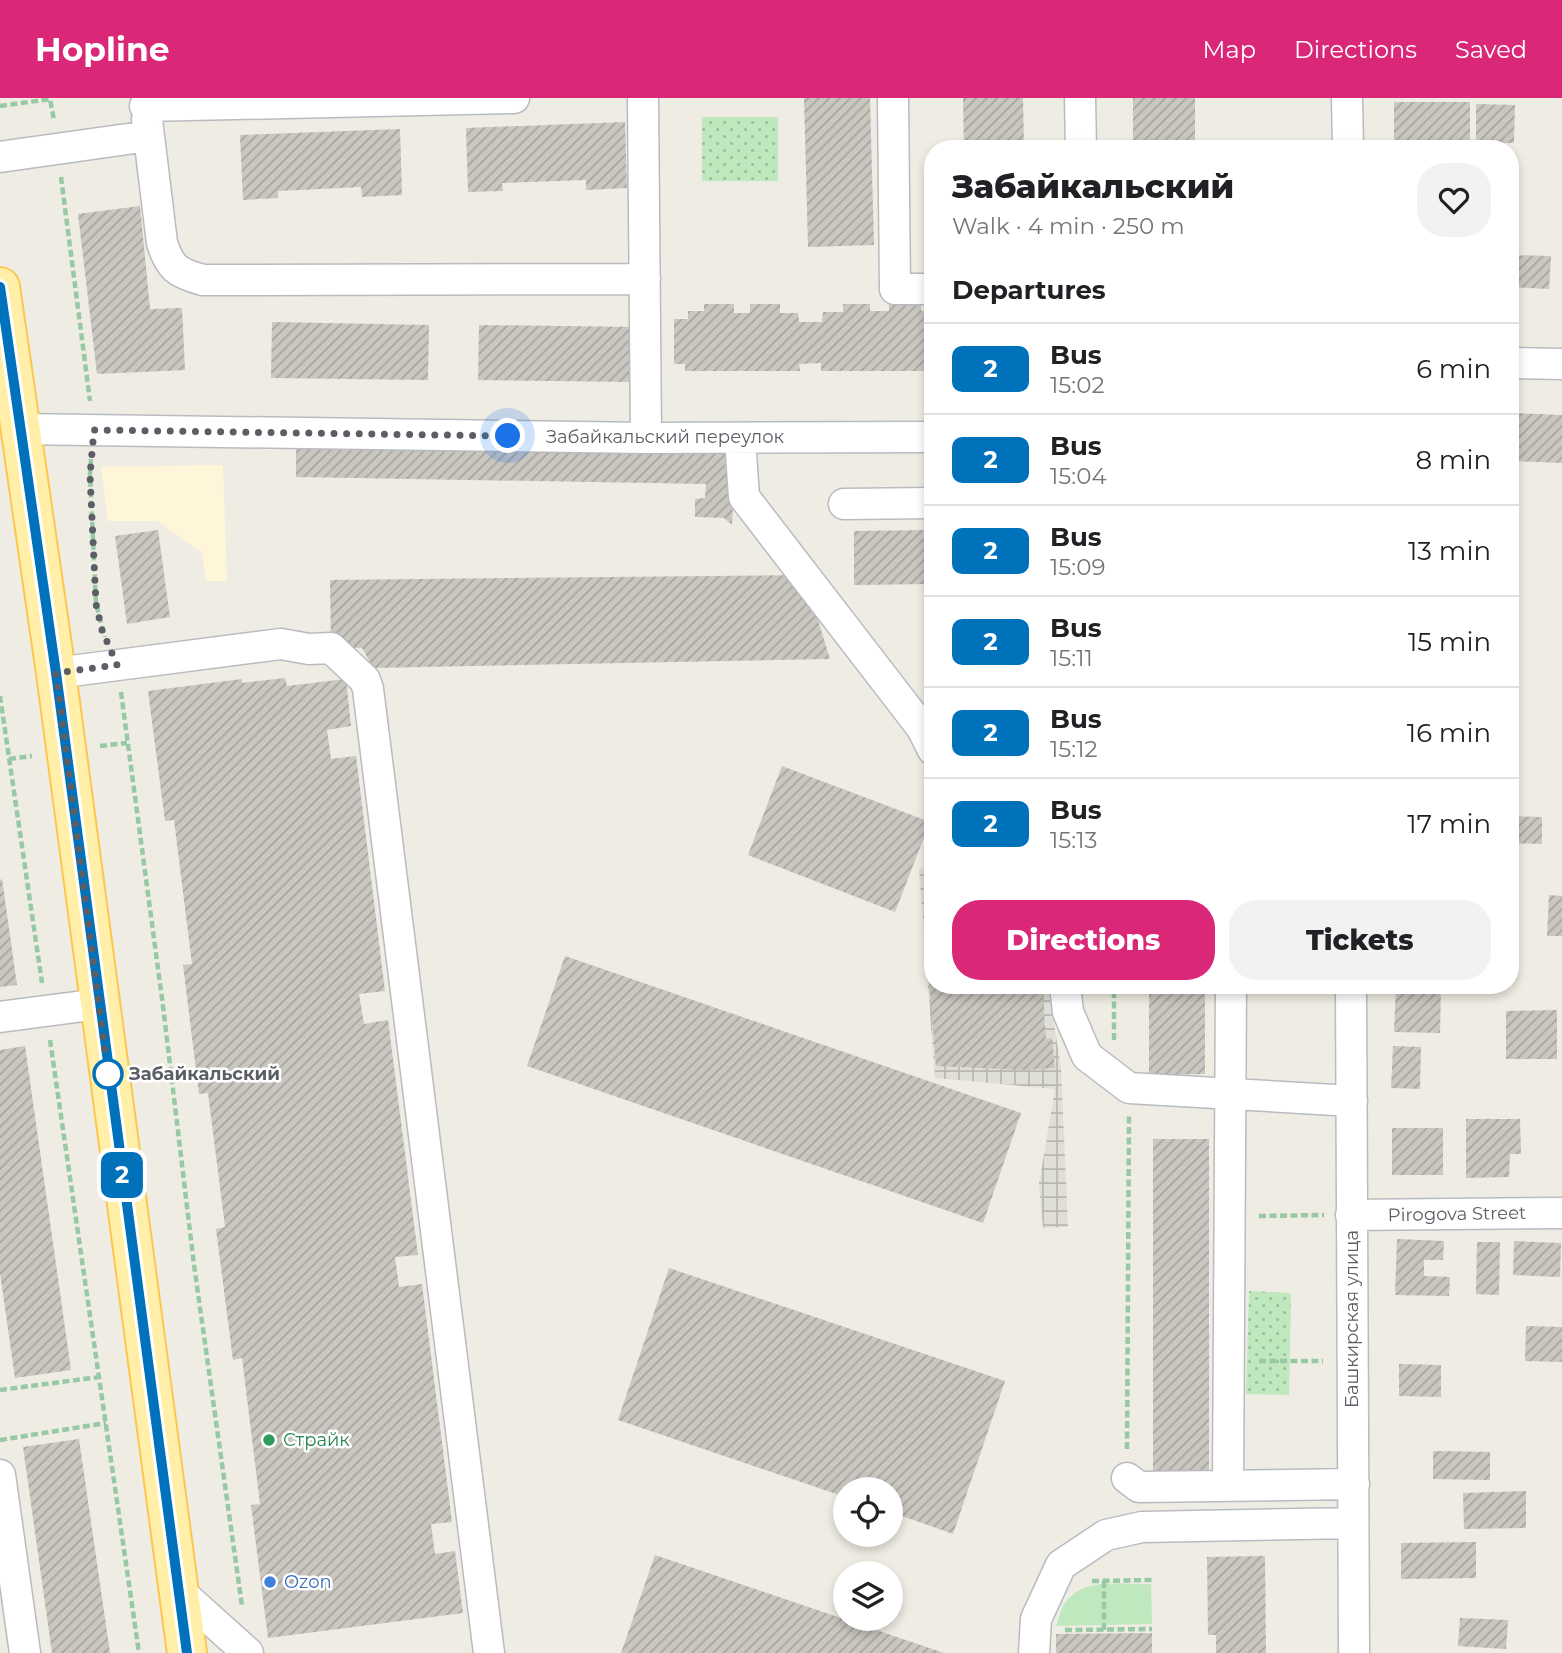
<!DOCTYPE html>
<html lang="en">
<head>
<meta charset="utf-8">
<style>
	body { margin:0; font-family:Montserrat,sans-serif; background:#f2f2f2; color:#202124; height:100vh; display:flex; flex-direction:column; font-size:26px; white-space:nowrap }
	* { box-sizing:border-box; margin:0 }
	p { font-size:23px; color:#757577 }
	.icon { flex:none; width:38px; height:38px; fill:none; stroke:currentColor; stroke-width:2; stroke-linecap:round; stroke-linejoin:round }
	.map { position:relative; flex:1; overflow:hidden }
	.drawer { position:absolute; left:924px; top:42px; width:595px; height:854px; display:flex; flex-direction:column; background:#fff; border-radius:28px; box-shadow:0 4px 10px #0003 }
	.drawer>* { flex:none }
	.badge { padding:0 14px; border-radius:10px; font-size:24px; line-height:46px }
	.buttons { position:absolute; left:833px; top:1379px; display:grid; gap:14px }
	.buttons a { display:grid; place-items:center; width:70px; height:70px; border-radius:50%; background:#fff; box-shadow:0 4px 10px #0003; font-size:35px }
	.you { position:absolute; width:35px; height:35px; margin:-18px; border:5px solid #fff; border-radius:50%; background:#1a73e8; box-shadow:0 0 0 10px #1a73e833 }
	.map>.badge { position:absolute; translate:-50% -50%; box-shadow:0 0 0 4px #fff }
	h2 { padding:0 28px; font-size:26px; line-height:63px }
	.round { display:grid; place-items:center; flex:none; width:74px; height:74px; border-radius:28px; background:#f2f2f2 }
	.head { display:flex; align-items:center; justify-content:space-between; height:119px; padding:0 28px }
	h1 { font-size:33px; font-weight:800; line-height:52px }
	.action { display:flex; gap:14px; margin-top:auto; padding:14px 28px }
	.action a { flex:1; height:80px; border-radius:28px; background:#db2777; color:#fff; font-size:28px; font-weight:800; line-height:80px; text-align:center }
	.action a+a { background:#f2f2f2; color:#202124 }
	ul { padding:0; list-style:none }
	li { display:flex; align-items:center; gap:21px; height:91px; padding:0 28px; border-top:2px solid #e0e0e0 }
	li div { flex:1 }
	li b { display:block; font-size:26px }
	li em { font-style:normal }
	li .badge { min-width:77px; font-weight:700; text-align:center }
	header { display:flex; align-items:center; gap:42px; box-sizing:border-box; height:98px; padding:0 35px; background:#db2777; color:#fff }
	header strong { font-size:33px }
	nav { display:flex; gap:38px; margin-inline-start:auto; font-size:24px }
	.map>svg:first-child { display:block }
</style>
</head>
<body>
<header>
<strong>Hopline</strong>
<nav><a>Map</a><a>Directions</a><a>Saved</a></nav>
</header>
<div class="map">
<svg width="1562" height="1555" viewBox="0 0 1562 1555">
	<defs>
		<pattern id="industrial-grid" width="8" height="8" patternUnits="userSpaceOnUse" patternTransform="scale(1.75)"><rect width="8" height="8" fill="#dfded7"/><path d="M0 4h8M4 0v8" fill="none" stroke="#b8b7b2"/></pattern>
		<pattern id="park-dots" width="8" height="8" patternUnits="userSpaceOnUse" patternTransform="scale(1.75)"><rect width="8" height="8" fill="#bfe8be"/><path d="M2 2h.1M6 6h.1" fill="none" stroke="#9ebf9e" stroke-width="1.8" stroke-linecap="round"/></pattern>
		<pattern id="building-hatch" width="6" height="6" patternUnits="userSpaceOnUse" patternTransform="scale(1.75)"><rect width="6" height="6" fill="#cac6c0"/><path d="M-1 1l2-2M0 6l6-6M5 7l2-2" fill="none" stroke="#a7a4a0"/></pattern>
	</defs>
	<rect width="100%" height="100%" fill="#efece3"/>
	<!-- commercial -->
	<path fill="#fff5d8" d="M223,367L227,483H206L202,455L157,423H108L101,369Z"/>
	<!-- industrial -->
	<path fill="url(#industrial-grid)" d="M933,769V887H1048L1061,970L1068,1129L1043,1130L1039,1086L1055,991L935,980L919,771Z"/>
	<!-- grass -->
	<path fill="#bfe8be" d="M1151,1486L1152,1526L1056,1528C1059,1521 1060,1513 1064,1507C1080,1478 1124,1487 1151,1486Z"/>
	<!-- park -->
	<path fill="url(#park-dots)" d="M702,19H778V83H702Z
		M1249,1193L1291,1195L1289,1297L1246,1296Z"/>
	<!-- building -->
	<path fill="url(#building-hatch)" d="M804,0H870L874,147L808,149Z
		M963,0H1023L1024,51H964Z
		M1133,0H1195V51H1133Z
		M1394,4H1470V51H1394Z
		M1476,6L1515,7L1514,45H1499V51H1476Z
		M625,24L627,90L586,92V82L502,85L503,93L468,94L466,30Z
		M400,31L402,97L362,99L361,89L278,93V100L243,102L240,37Z
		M1280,43H1288L1299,51H1264Z
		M140,108L150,211L182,210L185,272L97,276L78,116Z
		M1510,157L1551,158L1549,191L1510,189Z
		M704,206H734V215H750V206H780V215H798L799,224H822L823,214H843V206H870V213H889V206H921V213H933V273H821V265L799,266L800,273H685V266H674V221H688V213H704Z
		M272,224L429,227L428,282L271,280Z
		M479,227L636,229L635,284L478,282Z
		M1512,315L1562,317V365L1511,363Z
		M296,347L736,354L732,427L724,420L695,419V401L705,400L706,386L296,379Z
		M158,432L170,519L127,526L115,438Z
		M933,432V486L854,487V433Z
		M804,477L830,561L373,570L362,550H331L330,482Z
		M285,580L287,588L346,581L351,628L327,632L331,661L356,658L385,893L359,896L364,926L388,922L418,1157L395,1159L399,1189L422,1186L452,1424L431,1426L435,1456L455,1453L463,1515L268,1540L251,1407L260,1406L242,1260L233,1262L216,1131L225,1129L223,1113L208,995L199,996L183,867L192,866L174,722L165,723L148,593L242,581V585Z
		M782,668L930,724L895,814L748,757Z
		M1510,718L1542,719V746L1510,745Z
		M2,781L17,887L0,889V782Z
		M1549,797L1562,798V838H1547Z
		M933,823V887H1042L1046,941L1052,940L1055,970L1026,972L936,968L924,824Z
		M565,858L1021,1015L983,1125L527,968Z
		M1149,887H1205V976L1149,977Z
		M1396,888L1441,889L1440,935L1394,934Z
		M1557,912V961H1506V913Z
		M25,948L71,1272L15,1280L0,1175V952Z
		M1393,948L1421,949L1420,991L1391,990Z
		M1466,1021H1520L1521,1056H1510L1509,1079L1466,1080Z
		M1392,1030H1443V1077H1392Z
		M1153,1041H1209V1373H1153Z
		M1397,1141L1444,1143L1443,1162H1424V1178L1450,1179L1449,1198L1395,1197Z
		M1514,1143L1561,1145L1560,1179L1513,1177Z
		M1477,1144H1500L1499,1197L1476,1196Z
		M669,1170L1005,1283L953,1436L891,1414V1391H845V1399L618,1322Z
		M1526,1228L1562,1229V1264L1525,1263Z
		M1399,1266L1441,1267V1299L1399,1298Z
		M79,1341L110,1555H52L23,1349Z
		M1433,1353L1490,1354V1382L1433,1381Z
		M1526,1393V1430L1464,1431L1463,1395Z
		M1476,1444V1480L1401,1481V1445Z
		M655,1457L944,1555H621Z
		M1265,1458L1266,1555H1216V1537H1208L1207,1459Z
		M1460,1520L1508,1522L1506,1551L1458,1548Z
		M1152,1535V1555H1056V1536Z"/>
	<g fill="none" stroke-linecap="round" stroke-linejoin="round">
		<defs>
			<path id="minor" d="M643,0L646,340
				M893,0L895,191H933
				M1080,0L1081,51
				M1347,0L1348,51
				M145,8L514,0
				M149,38L162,145C170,170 177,175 203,182L645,181
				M0,59L149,38L147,21
				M1510,265L1562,266
				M20,331L646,340L933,339
				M740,341L744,399L922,630L933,652
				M844,406L933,405
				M56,575L281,546L309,551L331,550L365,582L368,591L489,1555
				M1065,887L1068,914L1087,958L1129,990L1352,1003
				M1351,887L1354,1555
				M0,919L99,906
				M1351,1117L1562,1115
				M0,1377L25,1555
				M1127,1380L1139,1389L1354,1386
				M1228,1387L1231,887
				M179,1493L248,1555
				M1034,1555L1036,1521L1061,1467L1106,1437L1142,1429L1353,1425"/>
			<path id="major" d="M0,189L56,575L187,1555"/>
		</defs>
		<!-- minor casing -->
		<use href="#minor" stroke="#b8bbc0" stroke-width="33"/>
		<!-- major casing -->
		<use href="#major" stroke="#f9c752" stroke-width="42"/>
		<!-- path -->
		<path stroke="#96c9a4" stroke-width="4.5" stroke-dasharray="7 3.5" stroke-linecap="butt" d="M0,8L50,1L54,22
			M61,79L90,303
			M91,361L90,377L96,506L105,539
			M121,594L163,908L194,1167L242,1508
			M0,598L42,885
			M100,648L127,645
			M9,661L32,658
			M50,942L139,1555
			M1114,942V887
			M1259,1118L1324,1117
			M1259,1263H1323
			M0,1292L99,1279
			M0,1342L106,1325
			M1127,1351L1129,1017
			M1092,1483L1152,1482
			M1104,1483V1535
			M1065,1532L1152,1531"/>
		<!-- minor -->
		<use href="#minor" stroke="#fff" stroke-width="30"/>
		<!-- major -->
		<use href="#major" stroke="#ffefa8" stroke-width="38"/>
	</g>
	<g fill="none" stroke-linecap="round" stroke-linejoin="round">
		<defs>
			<path id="line" d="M0,189L56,575L187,1555"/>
		</defs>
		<!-- line casing -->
		<use href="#line" stroke="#fff" stroke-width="16"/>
		<!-- line -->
		<use href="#line" stroke="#0072bc" stroke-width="10"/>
		<!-- walk -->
		<path stroke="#5b5f65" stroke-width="7" stroke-dasharray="0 12.6" d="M108,976L56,575L117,567L102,532L96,506L90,377L94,332L508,338"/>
	</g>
	<!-- markers -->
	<circle fill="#fff" stroke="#0072bc" stroke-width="3.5" cx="108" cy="976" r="14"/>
	<circle fill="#2e9e5b" stroke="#fff" stroke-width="2.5" cx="269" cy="1342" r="7"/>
	<circle fill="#3f7fe0" stroke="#fff" stroke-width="2.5" cx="270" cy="1484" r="7"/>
	<g text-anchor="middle" stroke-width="5" stroke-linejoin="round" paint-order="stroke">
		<!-- street labels -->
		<g font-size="18" fill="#5b5f65" stroke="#fff">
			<text x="665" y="345">Забайкальский переулок</text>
			<text transform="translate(1457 1116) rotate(-1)" y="6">Pirogova Street</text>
			<text transform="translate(1352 1221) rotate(-90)" y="6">Башкирская улица</text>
		</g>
		<!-- stop labels -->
		<g font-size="18" font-weight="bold" fill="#5b5f65" stroke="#fff" text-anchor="start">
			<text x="129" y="982">Забайкальский</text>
		</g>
		<!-- leisure labels -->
		<g font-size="18" fill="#27864d" stroke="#fff" text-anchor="start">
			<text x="283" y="1348">Страйк</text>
		</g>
		<!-- shop labels -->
		<g font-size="18" fill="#366cbe" stroke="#fff" text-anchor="start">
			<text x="284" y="1490">Ozon</text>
		</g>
	</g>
</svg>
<div class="buttons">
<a><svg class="icon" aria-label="locate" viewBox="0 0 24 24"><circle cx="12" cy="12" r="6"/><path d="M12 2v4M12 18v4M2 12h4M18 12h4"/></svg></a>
<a><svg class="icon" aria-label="layers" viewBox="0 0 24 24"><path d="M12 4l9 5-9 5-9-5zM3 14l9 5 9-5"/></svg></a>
</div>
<div class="you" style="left:508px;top:338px"></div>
<b class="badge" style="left:122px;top:1077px;background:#0072bc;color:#fff">2</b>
<section class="drawer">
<div class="head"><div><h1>Забайкальский</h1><p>Walk · 4 min · 250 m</p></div><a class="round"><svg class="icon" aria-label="heart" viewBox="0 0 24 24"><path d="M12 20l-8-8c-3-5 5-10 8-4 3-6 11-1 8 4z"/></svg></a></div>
<h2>Departures</h2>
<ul>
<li><span class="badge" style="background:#0072bc;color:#fff">2</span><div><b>Bus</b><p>15:02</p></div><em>6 min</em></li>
<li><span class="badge" style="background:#0072bc;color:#fff">2</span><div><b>Bus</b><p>15:04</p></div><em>8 min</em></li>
<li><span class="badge" style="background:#0072bc;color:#fff">2</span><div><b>Bus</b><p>15:09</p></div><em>13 min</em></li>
<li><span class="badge" style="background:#0072bc;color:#fff">2</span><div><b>Bus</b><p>15:11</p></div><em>15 min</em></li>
<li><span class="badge" style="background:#0072bc;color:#fff">2</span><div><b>Bus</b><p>15:12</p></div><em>16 min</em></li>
<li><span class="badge" style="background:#0072bc;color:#fff">2</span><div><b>Bus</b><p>15:13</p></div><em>17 min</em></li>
</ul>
<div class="action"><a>Directions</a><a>Tickets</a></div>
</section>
</div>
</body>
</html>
